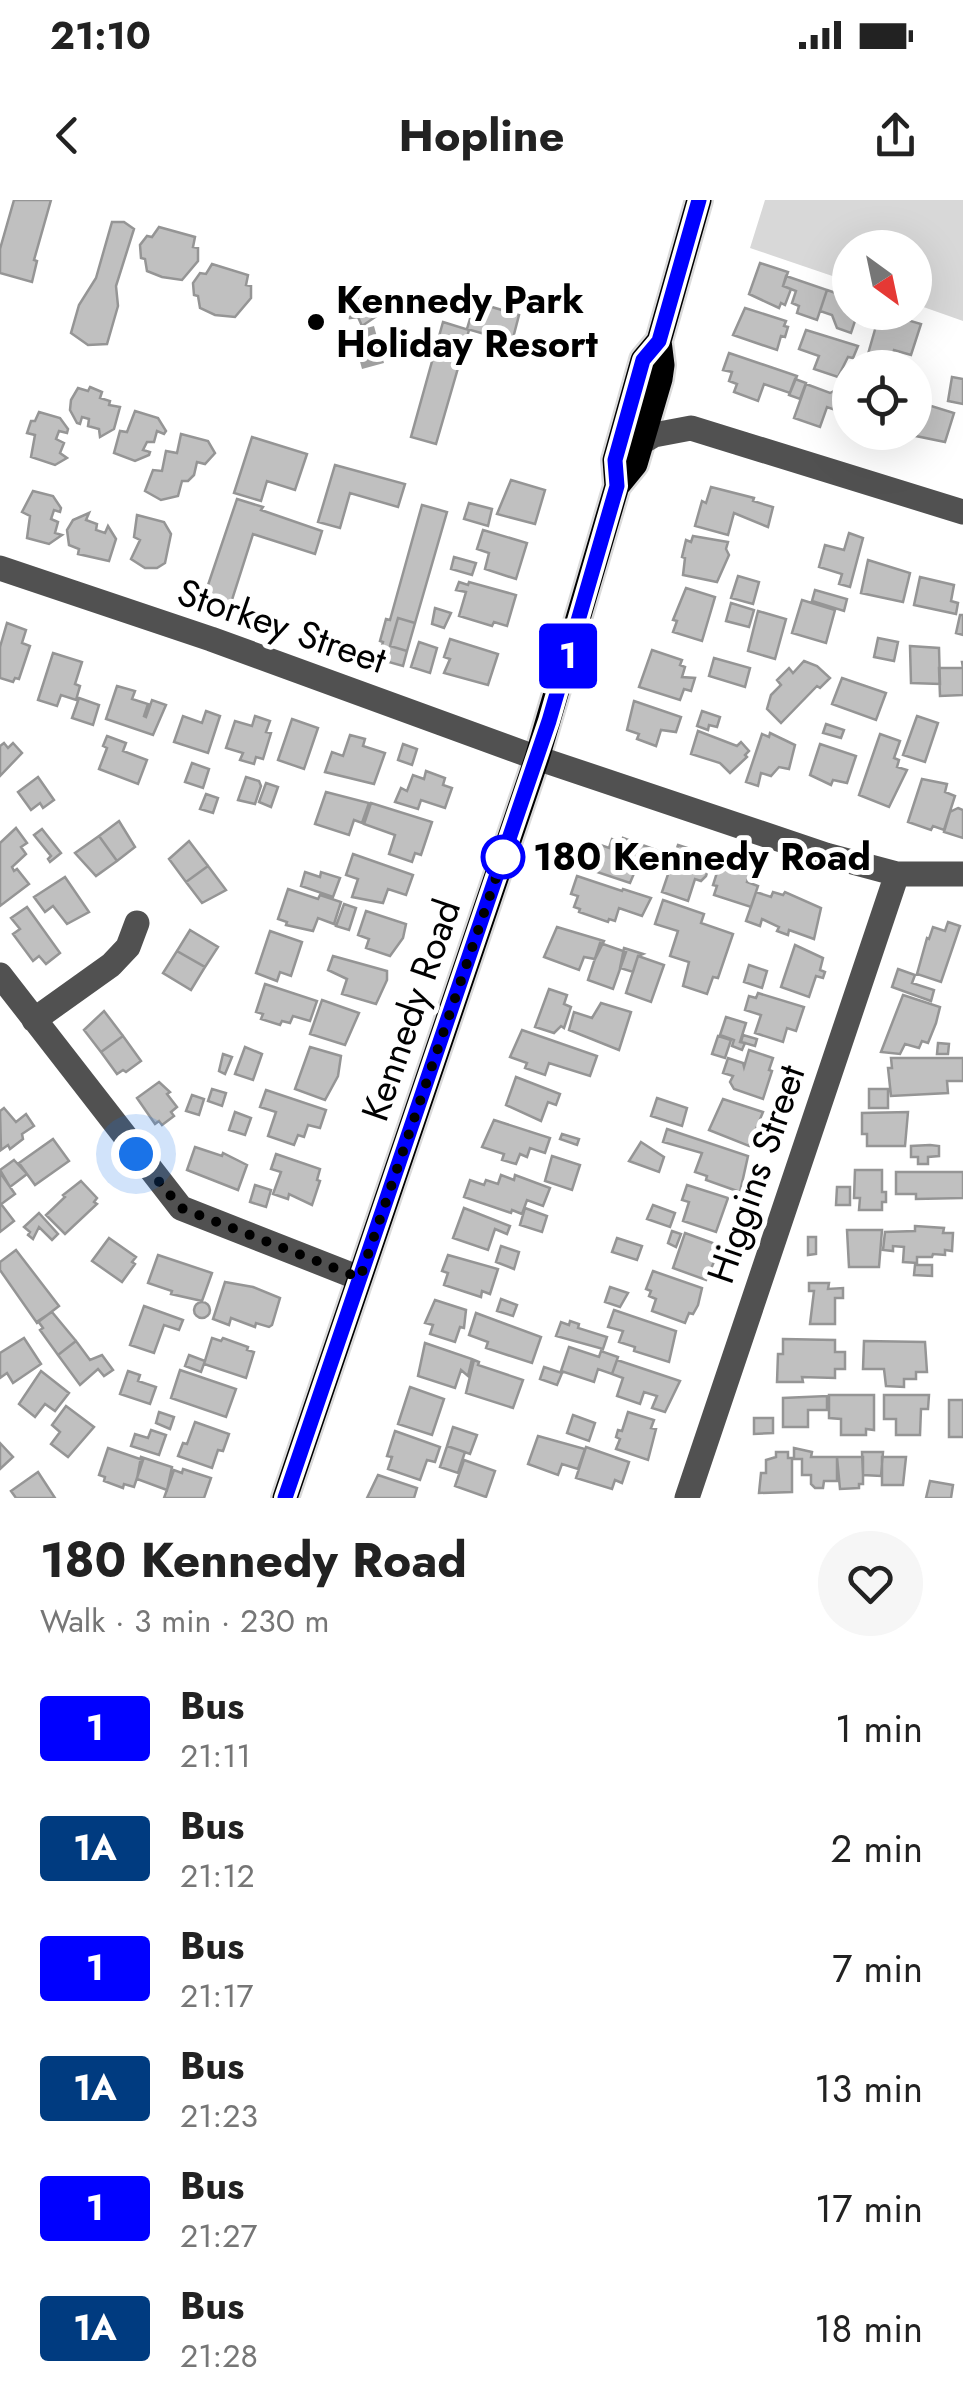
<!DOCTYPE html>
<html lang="en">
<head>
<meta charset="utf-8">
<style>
	body { margin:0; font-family:Jost,sans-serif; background:#f6f6f6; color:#222; height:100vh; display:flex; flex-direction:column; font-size:38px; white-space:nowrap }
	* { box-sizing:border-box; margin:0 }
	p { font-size:32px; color:#767676 }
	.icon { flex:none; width:55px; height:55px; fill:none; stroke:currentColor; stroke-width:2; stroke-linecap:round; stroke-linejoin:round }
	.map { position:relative; height:1298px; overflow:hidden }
	.details { display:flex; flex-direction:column; background:#fff; flex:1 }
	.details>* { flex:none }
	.badge { padding:0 20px; border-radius:8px; font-size:35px; line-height:65px }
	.needle { width:65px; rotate:147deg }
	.tools { position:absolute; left:832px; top:30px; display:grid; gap:20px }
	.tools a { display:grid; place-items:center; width:100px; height:100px; border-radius:50%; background:#fff; box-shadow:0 10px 40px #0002; font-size:50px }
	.you { position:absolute; width:50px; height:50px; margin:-25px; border:8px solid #fff; border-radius:50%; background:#1a73e8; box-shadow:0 0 0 15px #1a73e833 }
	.map>.badge { position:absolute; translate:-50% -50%; box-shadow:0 0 0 5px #fff }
	.round { display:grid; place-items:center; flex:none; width:105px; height:105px; border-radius:52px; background:#f6f6f6 }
	.overview { display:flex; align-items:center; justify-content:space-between; height:170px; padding:0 40px }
	h1 { font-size:48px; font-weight:700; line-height:75px }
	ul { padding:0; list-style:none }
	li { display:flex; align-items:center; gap:30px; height:120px; padding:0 40px }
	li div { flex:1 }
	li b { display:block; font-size:38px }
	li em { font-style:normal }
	li .badge { min-width:110px; font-weight:700; text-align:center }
	.status { display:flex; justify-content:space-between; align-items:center; height:70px; padding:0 50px; background:#fff; direction:ltr }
	.status svg { height:28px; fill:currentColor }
	header { display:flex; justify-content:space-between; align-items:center; height:130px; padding:0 40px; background:#fff; font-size:45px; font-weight:700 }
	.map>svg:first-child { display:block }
</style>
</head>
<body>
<div class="status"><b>21:10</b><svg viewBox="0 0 49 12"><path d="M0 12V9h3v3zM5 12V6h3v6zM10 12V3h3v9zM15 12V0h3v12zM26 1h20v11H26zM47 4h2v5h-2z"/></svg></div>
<header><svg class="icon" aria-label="back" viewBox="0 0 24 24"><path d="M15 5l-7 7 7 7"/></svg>Hopline<svg class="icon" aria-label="share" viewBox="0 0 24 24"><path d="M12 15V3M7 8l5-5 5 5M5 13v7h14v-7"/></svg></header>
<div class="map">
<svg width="963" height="1298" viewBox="0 0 963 1298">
	<rect width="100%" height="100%" fill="#fff"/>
	<!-- green -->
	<path fill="#d8d8d8" d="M765,0H963V121L915,104V48H850V82L750,48Z"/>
	<!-- water -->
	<path fill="#9f9f9f" d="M374,126L384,163L362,169L352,132Z"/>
	<!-- building -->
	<path fill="#c0c0c0" stroke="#959595" stroke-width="2.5" d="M14,0H51L34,60L37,61L32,82L0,73V49Z
		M112,22H124L134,29L116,86L118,106L107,144L88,145L71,133L79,105L96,78Z
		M159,27L195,37L193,47L198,48V61L182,80L162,77L147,71L145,59L141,58L140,45L147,36L152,37Z
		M760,63L788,72L783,86L791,89L785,105L781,103L779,108L749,94Z
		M212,64L248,75L246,85L251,86V98L235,117L215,115L200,108L198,96L194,95L193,83L200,73L206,74Z
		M786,76L827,90L817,120L797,113L799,106L792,103L796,91L783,86Z
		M827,90L850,98V112H858L851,133L837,128L832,115L820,111Z
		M393,92L396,103L362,126L358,117L350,118L351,98Z
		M475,102L519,115L512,142L467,129Z
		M745,108L786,121L784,126L788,127L785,137L781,136L777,150L733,135Z
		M880,112L921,124L911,155L894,150L889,167L866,161Z
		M443,122L469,130L436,244L411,237Z
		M806,130L858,146L853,158L848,157L838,177L814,169L819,156L799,149Z
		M729,153L797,176L790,193L764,184L758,201L734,192L737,184L729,181L732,172L723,170Z
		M952,177L963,179V204L948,201Z
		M795,179L806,183L800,199L789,195Z
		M806,184L830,193L834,191L847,195L841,212L827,207L820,227L794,218Z
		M90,187L102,192L100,198L110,201L109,205L120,207L114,229L100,237L99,229L88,226L89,219L82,217L80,224L77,223L70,210L71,200L78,188L88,191Z
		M915,201L954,213L945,242L911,235L915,232Z
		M135,211L158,218L166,231L164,234L157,231L154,242H147L143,250L150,252L149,255L135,261L114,253L120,231L127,232Z
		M39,212L60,218L68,229L67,233L59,231L56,239L64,243L60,253L67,258L55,265L31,257L35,235L27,233L31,221H35Z
		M181,234L208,241L215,253L205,264L197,262L194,275L188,281H182L178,296L161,300L145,291L153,270L162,271L166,251L177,253Z
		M252,237L307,254L295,290L267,281L261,301L234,293Z
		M335,265L405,284L398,307L350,293L340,328L318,322Z
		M511,280L545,290L535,324L497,314Z
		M711,287L754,298L753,301L773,307L768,327L734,313L728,335L695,326L702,301L706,303Z
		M33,291L53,296L61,308L60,312L54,310L51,319L58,322L55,333L62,335L49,344L27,338L30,316L22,312Z
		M237,299L263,307L261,310L322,331L315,354L253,334L231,403L205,394Z
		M469,303L492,309L488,326L464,319Z
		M422,305L447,312L415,423L398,418L390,446L407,451L403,466L378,459L383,442L380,441L386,419L390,420Z
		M89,313L86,320L97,324L96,330L105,333L108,326L116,339L109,361L78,354L79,349L69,345L67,330L73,320Z
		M137,315L164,322L171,334L165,363L157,368H145L131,359L140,340L134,337Z
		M483,330L527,343L516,379L485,369L489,353L477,349Z
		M849,333L863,338L850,387L839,384L842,374L819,367L825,345L844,350Z
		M693,336L728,342L726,349L729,355L717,382L683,375L685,358L682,357L686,340L691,342Z
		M454,357L476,363L472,375L451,369Z
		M868,360L910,373L903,402L861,393Z
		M738,376L759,382L753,404L731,398Z
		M920,377L954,385L951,401L958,403L956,414L914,405Z
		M459,382L468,385L469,382L516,395L507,426L494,422L492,426L459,416L466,392L456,390Z
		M686,388L715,397L702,441L673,432L677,421L673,420Z
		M815,390L847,399L844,411L812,401Z
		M802,400L835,410L826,443L792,433Z
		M731,403L754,410L749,427L726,421Z
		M435,408L451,413L444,428L432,424Z
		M758,411L786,419L775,459L748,451Z
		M960,415H963V435L956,433Z
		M398,418L415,423L407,451L390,446Z
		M7,423L26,430L22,443L30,446L19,479L15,478L13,482L0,478V447Z
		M878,438L898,442L894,461L874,457Z
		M450,439L498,454L488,485L444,473L450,459L444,457Z
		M419,442L437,448L430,473L411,467Z
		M910,446L939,448L940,484L911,483Z
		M652,450L682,460L680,465L685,467L682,477L695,478L691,491L684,489L680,500L639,487Z
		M53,453L82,462L75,484L80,486L76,500L61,495L57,506L38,500Z
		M714,458L750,468L745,487L709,476Z
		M804,461L817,466L830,478L820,488L817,486L781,523L767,509L771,495L781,485L777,480L789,468L793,473Z
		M962,462H963V495L940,496L939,468H963Z
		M842,478L886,493L876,520L832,504Z
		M117,486L135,491L132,499L148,504L144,516L146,517L152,500L166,505L153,535L106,519Z
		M79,498L99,505L93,525L72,518Z
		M634,501L681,517L676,532L661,530L656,546L637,539L639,534L627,530Z
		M206,511L220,516L208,553L174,542L183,516L202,523Z
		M702,511L720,517L717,527L709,525L708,530L697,526Z
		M255,516L270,521L266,532L271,533L263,559L256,557L254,564L240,560L243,553L226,548L235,521L252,526Z
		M917,516L938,523L925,562L903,555Z
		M292,519L318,528L304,569L278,560Z
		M826,524L844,530L841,538L823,533Z
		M698,531L737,546L741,542L749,551L745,555L747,557L730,573L720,563L691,554Z
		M770,533L795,545L789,569L779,567L771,576L761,573L758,586L746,582L762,534L769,537Z
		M880,534L900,541L894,558L899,560L897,567L907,570L889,607L859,595Z
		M350,535L365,539L363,546L385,553L374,584L325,572L332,552L343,556Z
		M107,536L126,543L123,551L147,560L138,584L99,569L107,548L103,546Z
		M4,543L8,548L13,543L22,553L0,576V546Z
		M403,544L417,549L412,565L398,560Z
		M820,544L856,556L847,583L833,580L831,585L810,575Z
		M192,563L209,569L203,588L185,582Z
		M426,571L445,578L443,585L452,588L445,608L421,600L418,609L395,602L401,588L407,591L413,575L424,579Z
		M38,577L54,600L43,608L40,603L31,610L18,592Z
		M246,577L259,581L261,586L255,604L238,600Z
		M922,579L947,584L945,592L955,596L944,630L933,626L931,630L908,622Z
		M266,583L278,587L271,607L259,602Z
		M326,592L369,603L362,623L354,620L349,635L315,624Z
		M206,594L218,598L213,613L200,609Z
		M371,603L432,622L421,655L415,653L412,662L389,654L395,635L364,624Z
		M958,608L963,610V638L944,632L950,612Z
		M119,621L135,647L117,661L99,636Z
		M16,628L27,643L21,647L26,654L12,667L14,671L17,669L29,684L0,706V643Z
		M42,629L61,653L50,662L48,659L51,656L34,635Z
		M99,636L117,661L96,676L75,653Z
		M623,638L670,655L664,673L638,664L630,683L585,668L595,643L609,648L612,639L622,642Z
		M189,641L208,666L186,682L169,659Z
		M678,645L712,656L706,676L701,681L695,679L688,701L662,692Z
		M353,654L413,675L406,695L388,689L383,703L352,697L358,679L346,675Z
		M720,663L750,672L747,682L758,686L751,707L714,695L717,686L713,685Z
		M208,666L226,690L202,703L186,682Z
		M305,672L320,677L321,672L340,678L333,697L301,686Z
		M577,676L622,691L623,689L651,698L642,716L619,708L615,721L609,719L608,722L579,712L580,709L574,707L578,696L571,694Z
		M65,677L89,712L67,724L53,706L45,712L34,697Z
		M288,689L318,699L320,695L341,702L334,724L318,718L313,731L286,725L287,722L278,719Z
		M756,692L771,697L773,692L783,695L785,692L821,708L814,739L789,730L788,735L777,731L779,727L762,719L760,726L746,721Z
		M663,700L704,714L701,723L733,734L718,778L713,777L707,794L683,786L689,762L670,756L678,731L655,724Z
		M344,704L356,708L349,730L336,726Z
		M27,707L60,753L46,764L39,756L33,761L13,734L20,729L11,718Z
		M366,711L406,724L403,738L390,756L366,748L369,739L358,735Z
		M948,722L960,726L941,782L917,774L927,738L929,739L933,727L945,731Z
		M557,727L604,741L595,759L584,757L579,770L544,757Z
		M190,730L218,747L205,767L177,751Z
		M270,731L302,742L291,776L280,772L277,781L256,773Z
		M600,743L626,752L613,789L588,780Z
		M795,745L823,758L820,770L825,772L823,778L816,776L809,797L781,787Z
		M624,748L643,754L638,756L633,772L620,768Z
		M177,751L205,767L191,790L163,773Z
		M333,756L387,771V780L376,804L342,794L347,779L328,770Z
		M638,756L664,765L651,802L626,793Z
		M749,765L767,771L762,788L744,782Z
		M898,769L915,775L912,783L934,790L931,801L892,787Z
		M265,784L317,801L310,821L293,816L290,823L282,821L280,825L261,819L263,814L256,812Z
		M549,789L567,795L564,804L571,807L564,828L561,826L554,833L535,827Z
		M758,793L804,807L796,831L787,828L783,842L755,833L761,815L745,810L749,796L756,798Z
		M903,795L940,807L936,823L928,843L922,841L919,848L905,844L900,854L881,852Z
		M322,800L359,813L345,845L310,834Z
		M601,803L631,812L619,850L569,830L574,812L592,818Z
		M104,811L123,836L101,852L84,830Z
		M726,817L746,823L740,842L745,843L742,850L732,846L734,840L720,835Z
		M522,830L597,856L590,876L549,863L545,875L525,868L527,863L510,857Z
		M743,835L757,839L755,846L741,842Z
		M123,836L141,861L126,872L123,870L117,874L101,852Z
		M718,836L731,840L725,858L712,854Z
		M938,843L949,844L948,854H937Z
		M245,847L262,854L253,880L235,874Z
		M310,847L341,856L338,876L325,900L295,889Z
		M749,850L773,858L769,870L772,871L763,899L734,889L730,882L733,876L723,873L728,858L743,863L744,867Z
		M223,854L232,857L225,874L219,871Z
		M891,858H963V881H947L948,893L891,896L888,868H892Z
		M516,877L560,894L556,905L548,902L541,921L506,905Z
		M159,882L170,892L167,894L177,907L171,912L174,916L162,925L159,921L155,924L137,898Z
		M212,889L226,893L222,906L208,901Z
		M869,889H888V908H869Z
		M266,890L326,910L320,928L308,925L304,937L298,935L294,945L268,936L276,912L260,907Z
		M192,895L204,899L199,915L186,911Z
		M657,898L687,908L682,926L651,916Z
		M723,899L763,912L749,946L709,930Z
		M4,908L16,922L26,914L34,926L22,934L23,939L10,949L8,945L1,950L0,911Z
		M235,912L251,918L245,935L229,930Z
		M908,912L905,946H867V934H862V913Z
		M494,920L550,938L545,953L530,948L527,957L520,954L516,964L502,960L504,954L482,947Z
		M667,929L748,956L740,992L706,980L707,976L695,972L702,953L663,942Z
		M562,934L579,939L577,945L560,939Z
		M53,939L69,961L35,985L19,963Z
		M641,942L664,957L659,972L629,961Z
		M930,945L939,946V956L928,957V964H918V957H911V946Z
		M195,947L222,956L223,953L247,965L238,990L187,970Z
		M276,954L320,969L317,980L320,981L312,1005L289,994L288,999L273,994L281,972L271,969Z
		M552,956L580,965L572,990L545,981Z
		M14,960L27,974L10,987L0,970Z
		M855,970H882V992H886V1002H882V1010H859L860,998H854Z
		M896,972H963V998L916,999V994H896Z
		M1,974L15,994L0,1005V974Z
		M501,975L514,980L515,975L550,988L543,1006L527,1000L522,1014L512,1010L511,1013L464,997L470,980L484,985L486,980L498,984Z
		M81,981L97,998L94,1002L97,1004L65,1034L46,1015L65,997L63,995Z
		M255,985L271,990L266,1007L250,1002Z
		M687,985L728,998L716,1032L683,1021L689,1002L682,1000Z
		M837,987H850V1005H836Z
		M1,1004L14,1021L0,1032V1005Z
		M653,1005L675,1013L670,1027L647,1019Z
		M464,1008L510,1026L507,1034L495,1029L488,1050L453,1038Z
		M525,1008L547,1016L542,1032L520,1025Z
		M39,1013L58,1034L52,1040L39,1027L33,1039L28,1035L30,1032L24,1027Z
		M915,1026L944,1028L943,1033H953L952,1051L945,1050V1055L933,1054L932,1057H917V1063L903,1062L904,1047L893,1046V1051L883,1050L885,1032L915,1031Z
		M847,1030H882L879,1067H849Z
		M672,1031L681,1034L676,1047L668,1043Z
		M685,1033L721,1046L706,1080L673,1068Z
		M808,1037H816V1054L808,1055Z
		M109,1038L136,1057L132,1062L135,1064L122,1082L92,1061Z
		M617,1038L642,1046L637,1060L612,1052Z
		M501,1046L519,1052L514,1069L496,1062Z
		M16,1050L59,1106L37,1123L0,1070V1062Z
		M158,1055L212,1073L202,1101L171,1094L172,1091L148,1083Z
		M448,1055L498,1069L490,1094L482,1091L481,1097L444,1085L448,1073L442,1071Z
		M915,1065H932V1076L914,1075Z
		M653,1071L702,1088L698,1105L693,1114L689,1113L685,1123L652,1111L656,1099L649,1096L651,1091L646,1089Z
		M225,1082L253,1087L280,1098L272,1125L269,1127L256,1123L255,1127L231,1118L229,1125L213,1119Z
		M809,1083H829L828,1089L843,1088V1098H835V1124H810L814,1091H809Z
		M610,1087L628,1093L620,1107L605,1102Z
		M501,1099L517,1105L513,1116L497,1111Z
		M435,1100L466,1110L464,1128L460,1127L455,1142L430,1134L433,1125L425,1123Z
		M194 1110a8 8 0 1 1 16 0a8 8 0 1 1-16 0Z
		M144,1106L183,1120L179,1130L164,1125L154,1153L130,1145Z
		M614,1110L676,1131L669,1162L634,1151L635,1147L619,1142L623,1131L608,1127Z
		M52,1112L76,1141L58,1155L40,1130L43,1128L38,1121Z
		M476,1113L541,1137L532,1163L486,1148L488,1142L469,1135Z
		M570,1121L579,1124L578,1128L607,1137L603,1149L556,1136L561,1122L569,1125Z
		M24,1138L41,1164L13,1183L7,1173L0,1178V1153Z
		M212,1138L221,1141L223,1138L248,1147L247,1150L254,1152L246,1178L204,1164Z
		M783,1139L835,1140V1152H845V1169H835V1178L802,1177L803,1182H777L778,1154H783Z
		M76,1141L90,1160L102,1155L113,1170L104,1176L98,1169L80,1185L58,1155Z
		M864,1141L925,1142L927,1172H916V1179H904V1187L886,1186L884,1169H863Z
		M425,1143L472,1159L468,1176L461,1170L455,1188L418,1176Z
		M569,1147L599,1157L601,1151L618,1157L612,1174L598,1169L594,1182L561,1171Z
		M189,1155L205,1161L201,1172L185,1166Z
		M474,1160L479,1162L478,1165L523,1180L513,1208L466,1193Z
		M617,1160L680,1181L665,1212L652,1208L657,1196L644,1192L640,1204L617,1196L623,1178L612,1174Z
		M544,1167L562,1173L557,1185L540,1179Z
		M180,1170L236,1189L226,1217L171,1198Z
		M41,1171L69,1193L55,1211L45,1204L35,1217L19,1204Z
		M128,1171L140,1175L138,1181L156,1187L150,1204L120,1194Z
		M410,1187L444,1199L432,1235L398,1224Z
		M829,1195H874V1230L866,1229V1235H841V1219L829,1218Z
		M884,1195H929L928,1209H921L920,1235H896V1219H884Z
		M827,1196V1210H808V1227H783V1198Z
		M949,1200H963V1237H949Z
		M66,1206L94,1227L68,1257L51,1244L60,1232L52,1225Z
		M159,1212L174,1217L170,1229L156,1223Z
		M628,1212L654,1220L651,1228L656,1229L648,1260L616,1249L620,1239L616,1237L618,1230L622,1231Z
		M573,1215L595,1223L589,1241L567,1233Z
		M754,1218H773V1233L754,1234Z
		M195,1222L229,1234L223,1251L218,1250L212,1268L178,1256L183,1243L187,1244Z
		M453,1227L477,1235L470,1254L447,1246Z
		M151,1230L166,1235L159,1255L131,1246L135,1234L148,1238Z
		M395,1231L440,1247L435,1262L427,1260L420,1280L388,1269L392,1257L387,1256Z
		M538,1236L585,1249L578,1269L562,1264L558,1275L528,1264Z
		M0,1243L13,1257L0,1269Z
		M447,1246L465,1252L458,1273L440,1267Z
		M586,1247L629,1262L622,1283L615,1280L612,1289L576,1278Z
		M108,1248L143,1260L134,1287L124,1284L123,1288L104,1281L105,1277L99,1275Z
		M794,1248L812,1252L811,1257H837V1281H824L823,1288H815L811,1284V1275H802V1259H794Z
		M776,1252H788V1258H792V1292L759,1293L761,1273H766V1260L776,1257Z
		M862,1252H883L881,1276L863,1275Z
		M141,1257L172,1267L167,1290L137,1279Z
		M837,1257H863V1284H859V1288L840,1289Z
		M882,1257H906L903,1285H882Z
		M464,1260L495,1271L486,1297L455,1286Z
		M183,1269L211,1278L204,1298H164L174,1270L182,1273Z
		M38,1272L55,1298H16L11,1291Z
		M378,1275L417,1288L414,1298H367Z
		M930,1281L953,1285L951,1298H926Z"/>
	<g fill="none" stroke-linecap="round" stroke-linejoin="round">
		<defs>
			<path id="major" d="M617,286L635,264L660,179L662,165L659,141L699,0
				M285,1298L537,558L617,286L615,260L643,160L659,141"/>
		</defs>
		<!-- major casing -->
		<use href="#major" stroke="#dbdbdb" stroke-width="30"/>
		<!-- minor -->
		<path stroke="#515151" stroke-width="25" d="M642,242L654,235L691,228L963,312
			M0,368L211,439L537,558L826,655L897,674H963
			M0,775L181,1008L359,1078
			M34,820L111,765L128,747L137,723
			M687,1298L897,674"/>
		<!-- major -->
		<use href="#major" stroke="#000" stroke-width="25"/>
	</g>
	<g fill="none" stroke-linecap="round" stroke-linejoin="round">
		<defs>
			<path id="line" d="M285,1298L549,521L617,286L615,260L643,160L659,141L699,0"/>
		</defs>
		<!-- line casing -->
		<use href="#line" stroke="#fff" stroke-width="22"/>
		<!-- line -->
		<use href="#line" stroke="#00f" stroke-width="15"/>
		<!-- walk -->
		<path stroke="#000" stroke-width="10" stroke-dasharray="0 18" d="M136,954L181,1008L360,1078L503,657"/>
	</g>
	<!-- markers -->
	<circle fill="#000" stroke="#fff" stroke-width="4" cx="316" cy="122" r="10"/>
	<circle fill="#fff" stroke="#00f" stroke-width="5" cx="503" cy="657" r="20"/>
	<g text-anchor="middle" stroke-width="10" stroke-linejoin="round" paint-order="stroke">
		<!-- poi labels -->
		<g font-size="38" font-weight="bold" fill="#000" stroke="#fff" text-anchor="start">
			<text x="336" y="113">Kennedy Park<tspan x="336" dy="44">Holiday Resort</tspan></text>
		</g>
		<!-- street labels -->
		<g font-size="38" fill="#000" stroke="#fff">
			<text transform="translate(282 426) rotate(19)" y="13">Storkey Street</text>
			<text transform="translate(411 810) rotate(-71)" y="13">Kennedy Road</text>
			<text transform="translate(756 974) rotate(-71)" y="13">Higgins Street</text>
		</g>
		<!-- stop labels -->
		<g font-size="38" font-weight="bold" fill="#000" stroke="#fff" text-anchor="start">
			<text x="533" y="670">180 Kennedy Road</text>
		</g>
	</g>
</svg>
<div class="tools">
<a><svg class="needle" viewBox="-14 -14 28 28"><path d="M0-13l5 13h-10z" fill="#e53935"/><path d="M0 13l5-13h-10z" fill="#767676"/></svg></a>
<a><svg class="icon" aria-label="locate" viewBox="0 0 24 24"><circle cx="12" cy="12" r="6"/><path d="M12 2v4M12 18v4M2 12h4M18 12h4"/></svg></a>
</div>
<div class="you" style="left:136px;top:954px"></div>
<b class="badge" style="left:568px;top:456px;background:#00f;color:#fff">1</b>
</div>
<section class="details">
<div class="overview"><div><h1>180 Kennedy Road</h1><p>Walk · 3 min · 230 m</p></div><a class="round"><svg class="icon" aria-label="heart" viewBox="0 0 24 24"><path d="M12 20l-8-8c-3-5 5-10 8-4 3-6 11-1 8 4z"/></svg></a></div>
<ul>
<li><span class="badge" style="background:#00f;color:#fff">1</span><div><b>Bus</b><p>21:11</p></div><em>1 min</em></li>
<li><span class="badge" style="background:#003b80;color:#fff">1A</span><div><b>Bus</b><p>21:12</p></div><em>2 min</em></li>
<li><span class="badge" style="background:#00f;color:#fff">1</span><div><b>Bus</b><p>21:17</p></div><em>7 min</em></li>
<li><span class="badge" style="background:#003b80;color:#fff">1A</span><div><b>Bus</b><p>21:23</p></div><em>13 min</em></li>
<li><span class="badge" style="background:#00f;color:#fff">1</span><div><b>Bus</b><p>21:27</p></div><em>17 min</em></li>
<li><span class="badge" style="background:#003b80;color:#fff">1A</span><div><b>Bus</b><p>21:28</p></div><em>18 min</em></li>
</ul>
</section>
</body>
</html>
